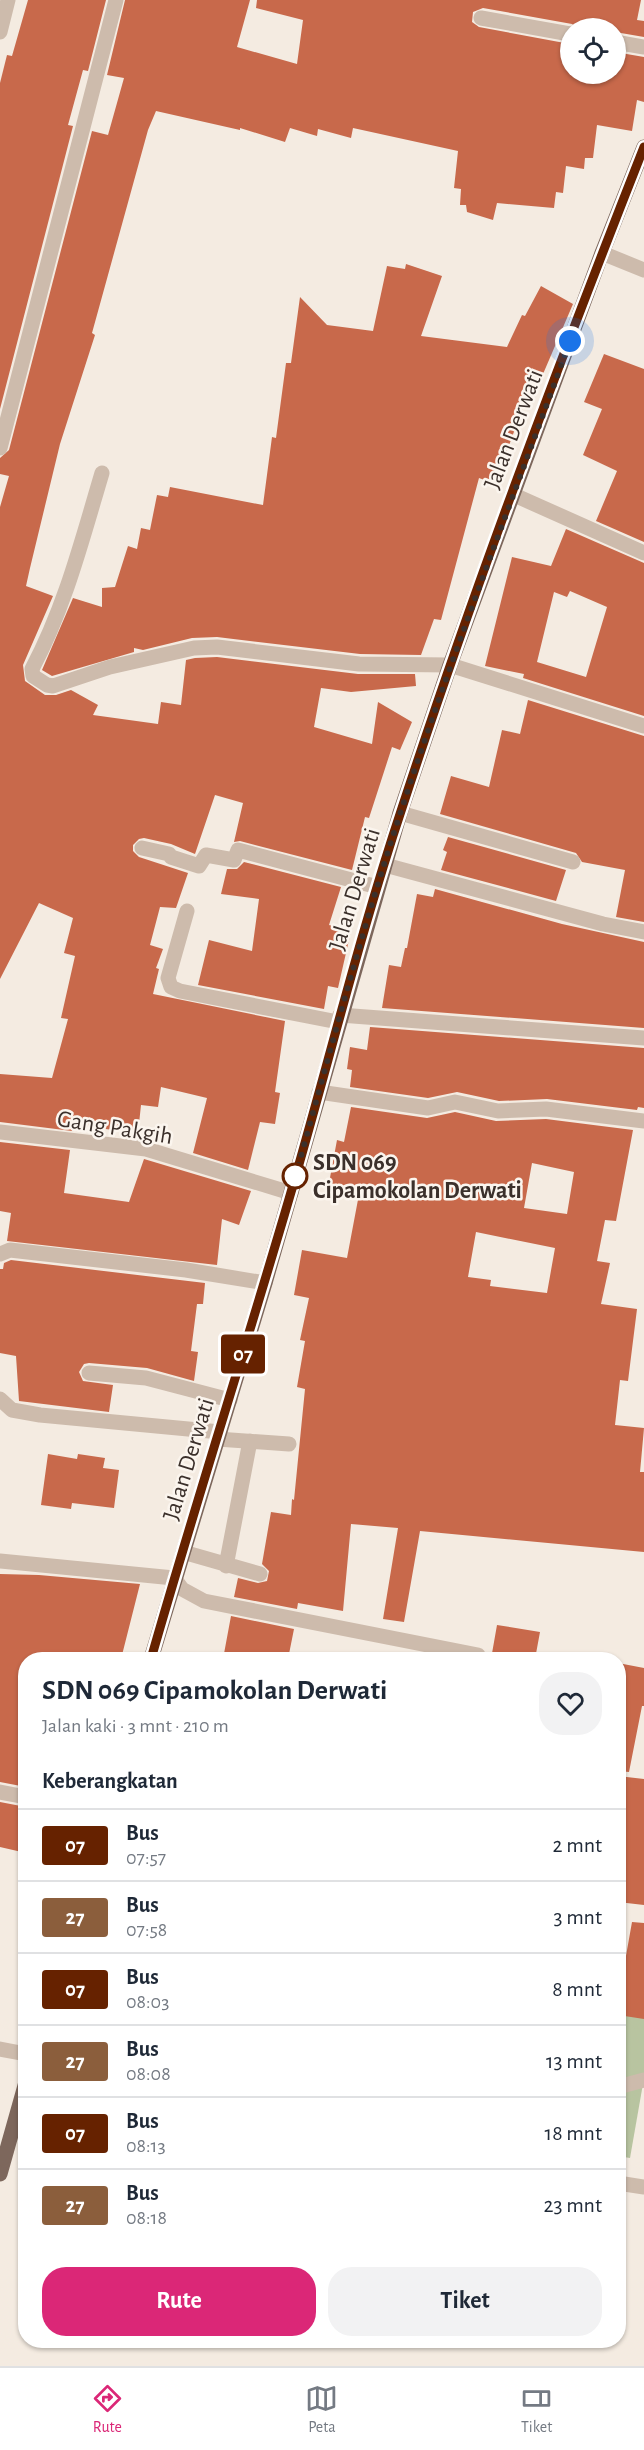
<!DOCTYPE html>
<html lang="id">
<head>
<meta charset="utf-8">
<style>
	body { margin:0; font-family:"Alegreya Sans",sans-serif; background:#f2f2f3; color:#1f2937; height:100vh; display:flex; flex-direction:column; font-size:22px; white-space:nowrap }
	* { box-sizing:border-box; margin:0 }
	p { font-size:20px; color:#747a83 }
	.icon { flex:none; width:33px; height:33px; fill:none; stroke:currentColor; stroke-width:2; stroke-linecap:round; stroke-linejoin:round }
	.map { position:relative; flex:1; overflow:hidden }
	.panel { position:absolute; left:18px; top:1652px; width:608px; height:696px; display:flex; flex-direction:column; background:#fff; border-radius:24px; box-shadow:0 2px 4px #0004 }
	.panel>* { flex:none }
	.badge { padding:0 12px; border-radius:4px; font-size:21px; line-height:39px }
	.buttons { position:absolute; left:560px; top:18px; display:grid; gap:12px }
	.buttons a { display:grid; place-items:center; width:66px; height:66px; border-radius:50%; background:#fff; box-shadow:0 2px 4px #0004; font-size:30px }
	.you { position:absolute; width:30px; height:30px; margin:-15px; border:4px solid #fff; border-radius:50%; background:#1a73e8; box-shadow:0 0 0 9px #1a73e833 }
	.map>.badge { position:absolute; translate:-50% -50%; box-shadow:0 0 0 3px #fff }
	h2 { padding:0 24px; font-size:22px; line-height:54px }
	.round { display:grid; place-items:center; flex:none; width:63px; height:63px; border-radius:24px; background:#f2f2f3 }
	.summary { display:flex; align-items:center; justify-content:space-between; height:102px; padding:0 24px }
	h1 { font-size:28px; font-weight:700; line-height:45px }
	.cta { display:flex; gap:12px; margin-top:auto; padding:12px 24px }
	.cta a { flex:1; height:69px; border-radius:24px; background:#db2777; color:#fff; font-size:24px; font-weight:700; line-height:69px; text-align:center }
	.cta a+a { background:#f2f2f3; color:#1f2937 }
	ul { padding:0; list-style:none }
	li { display:flex; align-items:center; gap:18px; height:72px; padding:0 24px; border-top:2px solid #e0e1e3 }
	li div { flex:1 }
	li b { display:block; font-size:22px }
	li em { font-style:normal }
	li .badge { min-width:66px; font-weight:700; text-align:center }
	.dock { display:flex; justify-content:space-around; align-items:center; height:84px; border-top:2px solid #e0e1e3; background:#fff; font-size:16px; color:#747a83 }
	.dock a { display:grid; justify-items:center; gap:3px }
	.dock .active { color:#db2777 }
	.map>svg:first-child { display:block }
</style>
</head>
<body>
<div class="map">
<svg width="644" height="2366" viewBox="0 0 644 2366">
	<rect width="100%" height="100%" fill="#f4ebe1"/>
	<!-- green -->
	<path fill="#b8c4a0" d="M618,1971L644,1976V2078L630,2158L618,2156Z"/>
	<!-- building -->
	<path fill="#c8694b" fill-rule="evenodd" d="M28,0H106L88,71L83,70L68,125L73,126L0,409V83L7,55L12,56Z
		M125,0H250L237,47L297,64L303,20L256,8L257,0H641L637,20L644,21V37L615,32V28H578L572,24L483,8L473,12L472,22L479,27L570,44V74H615V52L644,57V102L637,100L632,131L597,125L593,158H585L584,169L566,166L563,193L556,192L554,208L497,203L493,220L467,212L466,205H460L461,189L454,188L458,151L353,128L351,138L318,129L317,136L290,128L285,142L240,128V130L156,111L148,130L92,333L95,335L60,444L30,568L26,586L53,596L23,665L25,681L45,695H56L71,690L98,705L93,715L158,724L161,702L181,705L186,660L195,658L217,657L358,674H415L416,686L351,692L321,688L314,727L372,744L378,702L412,722L400,750L392,747L369,818L365,817L352,870L240,841L234,842L243,803L215,795L195,854L171,844L144,838L139,839L133,845V851L139,857L188,873L176,908L160,907L150,945L163,949L156,968L159,969L153,994L285,1021L275,1092L280,1093L275,1124L260,1122L248,1170L193,1153L207,1098L161,1087L158,1107L141,1105L138,1133L73,1125L72,1131L0,1122V1074L52,1078L68,1019L61,1018L75,956L64,953L73,918L39,903L0,979V507L9,476L0,474V458L9,450L92,131L108,135L124,78L107,75Z
		M406,264L442,276L421,336L507,347L522,315L525,316L541,286L573,304L543,374L536,371L495,484L479,478L441,620L434,619L421,655L360,654L217,637L192,638L143,650L134,648V652L52,676L42,670L73,598L102,607V588L115,587L128,546L137,549L141,528L150,530L157,495L168,497L170,487L263,505L272,437L276,438L286,363H291L300,297L327,325L373,331L387,266L405,269Z
		M604,354L644,369V542L596,521L617,471L583,455L602,409L584,402Z
		M566,529L644,563V716L523,678L524,674L485,666L512,557L551,566ZM570,591L607,607L586,677L537,662L554,592L567,597Z
		M528,700L644,736V922L616,917L625,870L582,862L576,853L440,814L451,776L489,787L502,730L520,734Z
		M448,837L566,870L556,901L441,870L447,852L443,850Z
		M244,862L341,887L329,925L351,931L338,988L328,986L324,1009L198,985L209,940L252,951L259,899L221,894L227,869H237Z
		M435,889L562,924L644,942V1028L382,1008L389,965L401,967L405,948H407L417,894L433,897Z
		M370,1027L644,1048V1108L638,1107L637,1110L547,1099L499,1101L457,1092L428,1098L350,1087L352,1070L347,1069L350,1047L367,1050Z
		M351,1107L427,1118L455,1112L496,1121L546,1119L633,1130L616,1221L605,1220L597,1261L610,1263L601,1304L637,1309L628,1381L620,1380L615,1425L644,1428L640,1472H644V1552L420,1531L404,1622L383,1619L398,1528L351,1524L343,1611L298,1603L297,1609L234,1597L238,1578L258,1583L267,1581L269,1571L262,1564L271,1512L291,1515L292,1499L294,1500L305,1389L297,1387L305,1341L300,1340L309,1298L294,1295L302,1250L347,1258L360,1189L329,1183L337,1140L344,1142ZM532,1163L574,1172L567,1214L524,1208ZM476,1232L555,1248L547,1293L490,1286L491,1280L468,1277Z
		M0,1142L70,1150L64,1193L129,1202L144,1159L251,1191L239,1225L222,1219L217,1265L7,1241L11,1213L0,1211Z
		M11,1260L205,1283L203,1304H197L191,1351L198,1352L194,1381L147,1368L89,1363L84,1364L79,1372L83,1381L113,1385L109,1412L19,1401L16,1356L0,1353V1269H3L4,1263Z
		M48,1454L77,1459L78,1454L105,1458L103,1468L119,1470L114,1508L72,1503L71,1509L41,1505Z
		M0,1574L39,1575L140,1584L121,1659H26V1787L0,1782Z
		M231,1616L294,1629L288,1659H223Z
		M497,1625L540,1632L535,1659H491Z
		M618,1663L644,1668V1706H642L629,1772L618,1771Z
		M618,1776L644,1779V1905L618,1902Z
		M0,1802L26,1807V1853L0,1847Z
		M632,1922L644,1923V2019L618,2015V1984H621Z"/>
	<g fill="none" stroke-linecap="round" stroke-linejoin="round">
		<!-- minor -->
		<path stroke="#cdbbac" stroke-width="15" d="M481,18L570,34
			M0,32L8,0
			M615,42L644,47
			M602,253L644,270
			M0,448L116,0
			M102,473C82,540 65,607 32,669L33,676L47,685L53,686L110,667L194,648L217,647L359,664L450,665L644,726
			M512,494L644,553
			M400,813L573,862
			M142,848L169,854L171,857L199,866L206,855L234,860L238,850L378,887
			M385,865L603,924L644,932
			M187,911L168,978L171,987L180,991L338,1022
			M340,1015L644,1038
			M319,1092L428,1108L455,1102L498,1111L546,1109L644,1121
			M0,1132L146,1149L291,1193
			M0,1254L10,1250L186,1270L265,1283
			M89,1373L146,1378L230,1400
			M0,1399L12,1410L40,1415L220,1432
			M217,1439L289,1444
			M183,1552L260,1574
			M0,1561L174,1578L182,1589L204,1601L478,1655
			M226,1566L250,1441
			M0,1792L26,1797
			M0,2049L26,2054
			M618,2087L644,2080
			M618,2183L644,2187"/>
		<!-- major -->
		<path stroke="#7d675c" stroke-width="15" d="M151,1659L265,1283L400,813L450,665L602,253L644,147
			M0,2174L26,2082"/>
	</g>
	<g fill="none" stroke-linecap="round" stroke-linejoin="round">
		<defs>
			<path id="line" d="M151,1659C195,1505 244,1353 289,1199C327,1069 359,937 402,808C475,585 558,365 644,147"/>
		</defs>
		<!-- line casing -->
		<use href="#line" stroke="#fff" stroke-width="14"/>
		<!-- line -->
		<use href="#line" stroke="#620" stroke-width="9"/>
		<!-- walk -->
		<path stroke="#3b302b" stroke-width="6" stroke-dasharray="0 10.8" d="M295,1176L294,1181C329,1057 361,933 401,811C453,652 513,498 570,341"/>
	</g>
	<!-- markers -->
	<circle fill="#fff" stroke="#620" stroke-width="3" cx="295" cy="1176" r="12"/>
	<g text-anchor="middle" stroke-width="5" stroke-linejoin="round" paint-order="stroke">
		<!-- street labels -->
		<g font-size="24" fill="#3b302b" stroke="#fbf5ee">
			<text transform="translate(513 429) rotate(-69)" y="8">Jalan Derwati</text>
			<text transform="translate(354 889) rotate(-73)" y="8">Jalan Derwati</text>
			<text transform="translate(115 1127) rotate(9)" y="8">Gang Pakgih</text>
			<text transform="translate(188 1459) rotate(-73)" y="8">Jalan Derwati</text>
		</g>
		<!-- stop labels -->
		<g font-size="24" font-weight="bold" fill="#3b302b" stroke="#fbf5ee" text-anchor="start">
			<text x="313" y="1170">SDN 069<tspan x="313" dy="28">Cipamokolan Derwati</tspan></text>
		</g>
	</g>
</svg>
<div class="buttons">
<a><svg class="icon" aria-label="locate" viewBox="0 0 24 24"><circle cx="12" cy="12" r="6"/><path d="M12 2v4M12 18v4M2 12h4M18 12h4"/></svg></a>
</div>
<div class="you" style="left:570px;top:341px"></div>
<b class="badge" style="left:243px;top:1354px;background:#620;color:#fff">07</b>
<section class="panel">
<div class="summary"><div><h1>SDN 069 Cipamokolan Derwati</h1><p>Jalan kaki · 3 mnt · 210 m</p></div><a class="round"><svg class="icon" aria-label="heart" viewBox="0 0 24 24"><path d="M12 20l-8-8c-3-5 5-10 8-4 3-6 11-1 8 4z"/></svg></a></div>
<h2>Keberangkatan</h2>
<ul>
<li><span class="badge" style="background:#620;color:#fff">07</span><div><b>Bus</b><p>07:57</p></div><em>2 mnt</em></li>
<li><span class="badge" style="background:#8b5e3c;color:#fff">27</span><div><b>Bus</b><p>07:58</p></div><em>3 mnt</em></li>
<li><span class="badge" style="background:#620;color:#fff">07</span><div><b>Bus</b><p>08:03</p></div><em>8 mnt</em></li>
<li><span class="badge" style="background:#8b5e3c;color:#fff">27</span><div><b>Bus</b><p>08:08</p></div><em>13 mnt</em></li>
<li><span class="badge" style="background:#620;color:#fff">07</span><div><b>Bus</b><p>08:13</p></div><em>18 mnt</em></li>
<li><span class="badge" style="background:#8b5e3c;color:#fff">27</span><div><b>Bus</b><p>08:18</p></div><em>23 mnt</em></li>
</ul>
<div class="cta"><a>Rute</a><a>Tiket</a></div>
</section>
</div>
<nav class="dock">
<a class="active"><svg class="icon" aria-label="directions" viewBox="0 0 24 24"><path d="M12 3l9 9-9 9-9-9zM9 14v-3h6M13 9l2 2-2 2"/></svg>Rute</a>
<a><svg class="icon" aria-label="map" viewBox="0 0 24 24"><path d="M3 6l6-2 6 2 6-2v14l-6 2-6-2-6 2zM9 4v14M15 6v14"/></svg>Peta</a>
<a><svg class="icon" aria-label="tickets" viewBox="0 0 24 24"><path d="M3 7h18v10H3zM15 7v10"/></svg>Tiket</a>
</nav>
</body>
</html>
